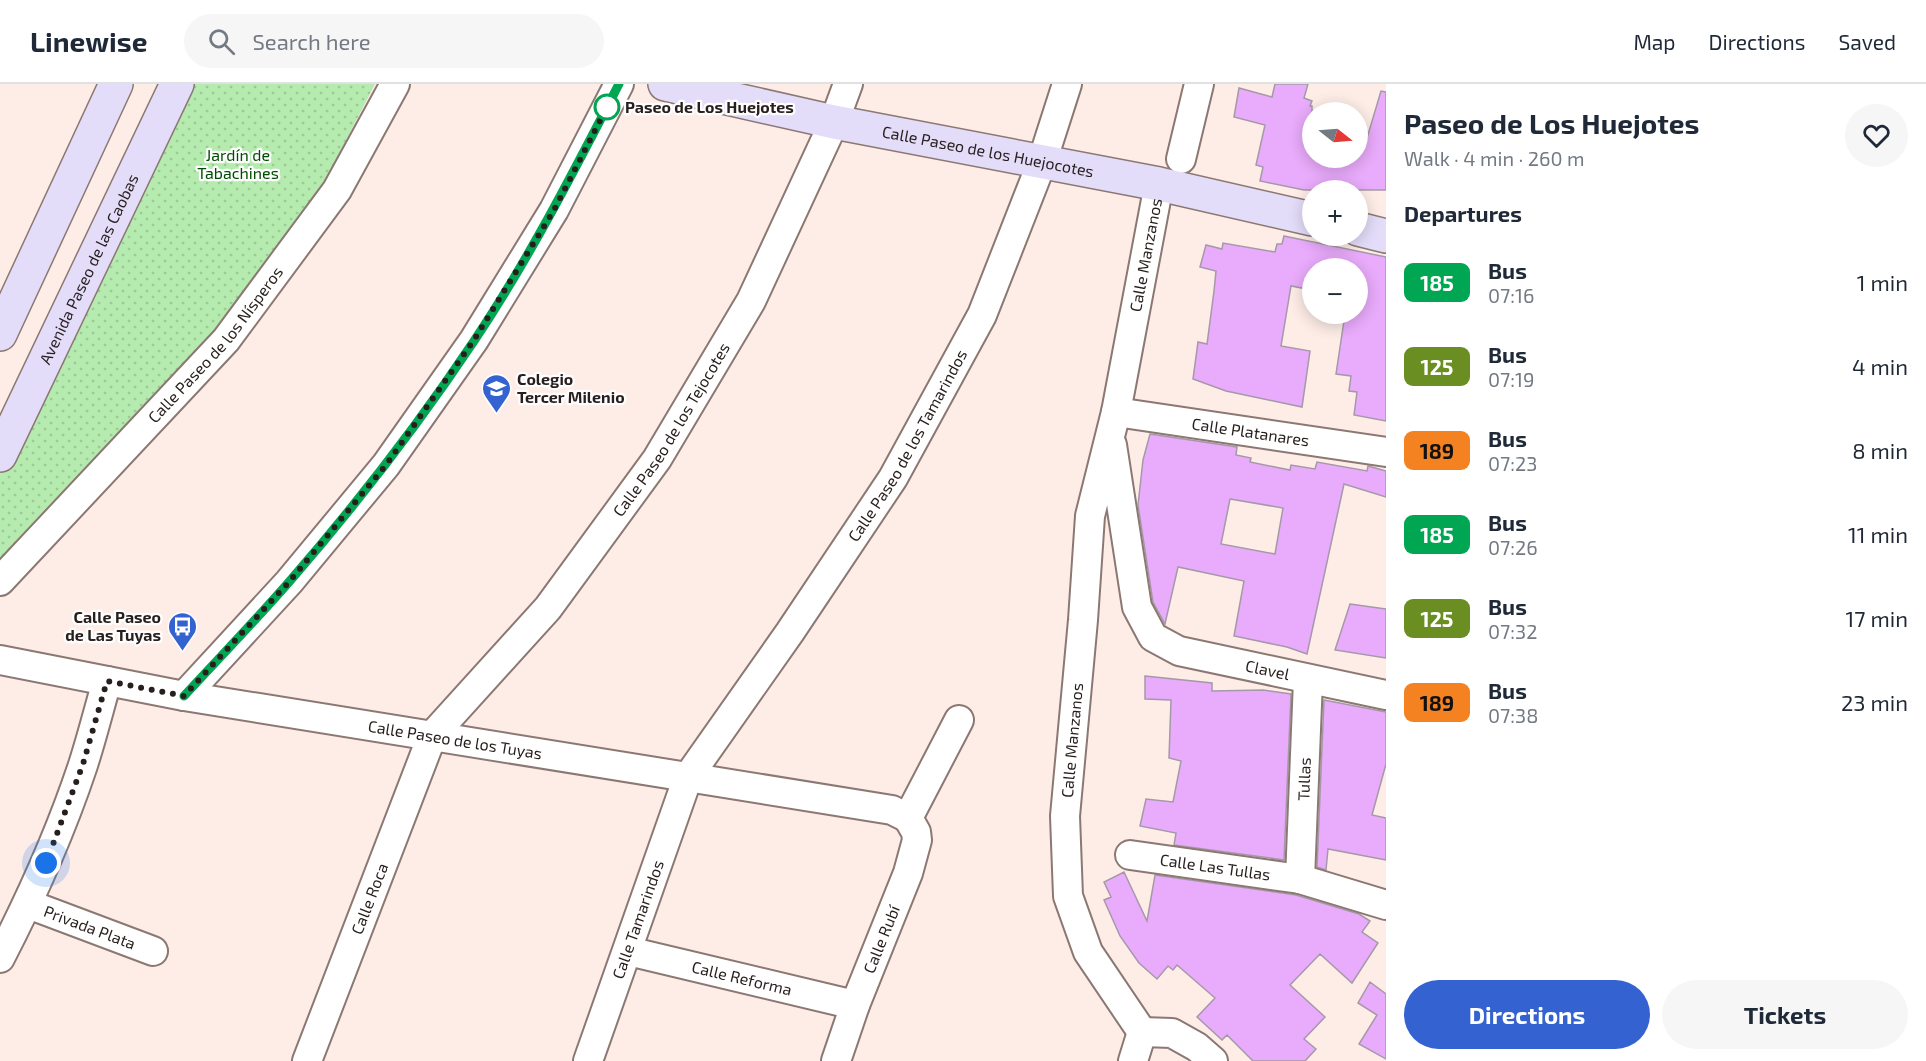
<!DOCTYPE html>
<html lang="en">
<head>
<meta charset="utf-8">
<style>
	body { margin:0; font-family:"Exo 2",sans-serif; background:#f6f6f7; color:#1f2937; height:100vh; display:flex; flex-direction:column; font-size:22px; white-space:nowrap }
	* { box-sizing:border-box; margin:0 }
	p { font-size:20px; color:#747a83 }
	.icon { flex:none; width:33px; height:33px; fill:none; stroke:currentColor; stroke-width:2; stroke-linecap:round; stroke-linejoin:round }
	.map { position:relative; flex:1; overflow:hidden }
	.sheet { display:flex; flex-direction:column; background:#fff; width:540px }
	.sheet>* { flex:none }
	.badge { padding:0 12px; border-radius:9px; font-size:21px; line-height:39px }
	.needle { width:39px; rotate:107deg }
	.controls { position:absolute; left:1302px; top:18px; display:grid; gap:12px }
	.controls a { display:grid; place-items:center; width:66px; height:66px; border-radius:50%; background:#fff; box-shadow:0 3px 15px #0003; font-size:30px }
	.you { position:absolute; width:30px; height:30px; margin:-15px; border:4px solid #fff; border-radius:50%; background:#1a73e8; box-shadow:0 0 0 9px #1a73e833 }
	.map>.badge { position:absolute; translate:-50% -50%; box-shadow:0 0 0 3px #fff }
	h2 { padding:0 18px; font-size:22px; line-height:54px }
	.round { display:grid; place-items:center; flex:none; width:63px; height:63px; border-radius:32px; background:#f6f6f7 }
	.overview { display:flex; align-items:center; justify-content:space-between; height:102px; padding:0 18px }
	h1 { font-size:28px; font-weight:700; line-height:45px }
	.cta { display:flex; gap:12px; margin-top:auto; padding:12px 18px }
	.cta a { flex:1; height:69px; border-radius:36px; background:#3562d1; color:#fff; font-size:24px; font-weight:700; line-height:69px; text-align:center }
	.cta a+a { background:#f6f6f7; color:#1f2937 }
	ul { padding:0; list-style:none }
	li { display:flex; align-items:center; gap:18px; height:84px; padding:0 18px }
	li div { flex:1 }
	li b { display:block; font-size:22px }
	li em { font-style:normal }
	li .badge { min-width:66px; font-weight:700; text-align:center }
	header { display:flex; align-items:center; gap:36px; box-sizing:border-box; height:84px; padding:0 30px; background:#fff; border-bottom:2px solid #e0e1e3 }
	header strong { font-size:28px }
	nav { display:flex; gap:33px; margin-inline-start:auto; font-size:21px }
	.search { width:420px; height:54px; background:#f6f6f7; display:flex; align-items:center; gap:15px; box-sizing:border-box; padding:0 21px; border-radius:33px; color:#747a83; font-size:22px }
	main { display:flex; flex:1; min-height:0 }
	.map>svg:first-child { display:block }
</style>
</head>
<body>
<header>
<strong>Linewise</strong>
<div class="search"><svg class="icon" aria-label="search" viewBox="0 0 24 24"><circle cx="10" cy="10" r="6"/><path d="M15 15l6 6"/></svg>Search here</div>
<nav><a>Map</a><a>Directions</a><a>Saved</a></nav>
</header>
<main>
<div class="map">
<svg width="1386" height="977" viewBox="0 0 1386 977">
	<defs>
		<pattern id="park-dots" width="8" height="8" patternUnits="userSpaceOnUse" patternTransform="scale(1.5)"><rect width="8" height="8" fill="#b5ebaf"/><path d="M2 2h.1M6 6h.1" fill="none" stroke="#9cc996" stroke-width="1.8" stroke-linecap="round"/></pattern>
	</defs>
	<rect width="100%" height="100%" fill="#feede7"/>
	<!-- park -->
	<path fill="url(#park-dots)" d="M187,0H375L325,97L219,249L0,486V390Z"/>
	<!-- building -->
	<path fill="#e9abfb" stroke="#a499a8" stroke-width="1.5" fill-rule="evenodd" d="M1275,0H1308L1304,14L1312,17L1310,22H1312V74H1358V51L1367,54L1381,7L1386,8V106H1304L1260,97L1263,83L1256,81L1265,41L1234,33L1239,4L1272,13Z
		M1284,152L1386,173V337L1354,331L1357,308L1349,307L1351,292L1336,290L1345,230H1358V184H1312V206L1291,202L1281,262L1310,267L1302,323L1226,307L1193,295L1198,258L1207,260L1214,207L1216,187L1200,183L1206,161L1222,165L1223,159L1275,168L1277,160H1282Z
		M1150,350L1237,363L1236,371L1251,374L1250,378L1290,386L1291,381L1315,385L1317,378L1367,387L1368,382L1386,387V413L1344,400L1307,570L1287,563L1234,552L1244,497L1178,483L1165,540L1153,518L1138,421L1143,376ZM1230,415L1283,424L1275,470L1221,460Z
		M1350,520L1386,525V574L1335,566Z
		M1145,592L1212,599V607L1263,606L1291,610L1284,776L1174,761L1176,749L1140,742L1146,715L1173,718L1181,677L1169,674L1171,616L1145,615Z
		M1324,616L1386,628V680L1372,731L1386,734V776L1328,765L1326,786L1317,783Z
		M1124,788L1147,837L1155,791L1296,811L1359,830L1370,837L1362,848L1378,859L1352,899L1320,870L1290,901L1325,933L1304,955L1316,965L1305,977H1253L1227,951L1222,956L1197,933L1215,914L1177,881L1173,886L1168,882L1157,895L1139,879L1120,852L1104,816L1111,813L1104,798Z
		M1370,898L1386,910V975L1359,960L1377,931L1358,919Z"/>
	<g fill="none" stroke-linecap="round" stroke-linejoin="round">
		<defs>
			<g id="street">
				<path d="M1181,75L1199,0"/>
				<path id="s1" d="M1116,328L1386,368"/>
				<path id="s2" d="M1112,361L1137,523L1153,553L1179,567L1386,611"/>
				<path id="s3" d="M0,497L226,256L337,106L395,0"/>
				<path id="s4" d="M0,576L184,612L892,726L908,734"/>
				<path d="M184,612L289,498L386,381L474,256L554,126L619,0"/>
				<path d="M908,734L959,636"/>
				<path id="s5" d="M1130,771L1300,795L1386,821"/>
				<path id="s6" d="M1300,795L1308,596"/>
				<path id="s7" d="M28,820L153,867"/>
				<path id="s8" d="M628,867L855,921"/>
				<path d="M0,874C32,812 61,747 83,681C92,653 99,625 107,597"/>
				<path id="s9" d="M1142,948L1088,868L1068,812L1065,732L1083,536L1090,432L1116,328L1159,100"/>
				<path d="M1142,948L1172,949L1197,963L1213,977"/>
				<path id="s10" d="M307,977L432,652L548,524L657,375L751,217L834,38L848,0"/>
				<path id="s11" d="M588,977L688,693L790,548L893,394L982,231L1042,78L1067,0"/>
				<path id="s12" d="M836,977L855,921L908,789L917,756L916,748L908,734"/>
				<path d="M1133,977L1142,948"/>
			</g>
			<g id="secondary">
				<path id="s13" d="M665,0L834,38L1159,100L1312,135"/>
				<path d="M1358,145L1386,152"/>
				<path d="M0,250L116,0"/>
				<path id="s14" d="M0,371L177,0"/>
			</g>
		</defs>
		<!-- street casing -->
		<use href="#street" stroke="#8b7872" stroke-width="32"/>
		<!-- secondary casing -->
		<use href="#secondary" stroke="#8b7872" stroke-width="36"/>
		<!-- street -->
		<use href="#street" stroke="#fff" stroke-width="28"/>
		<!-- secondary -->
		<use href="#secondary" stroke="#e4ddfa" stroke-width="33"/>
	</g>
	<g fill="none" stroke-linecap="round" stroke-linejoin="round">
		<defs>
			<path id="line" d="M184,612C219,574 255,537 289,498C355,422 418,341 474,257C529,175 574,87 619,0"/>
		</defs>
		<!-- line casing -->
		<use href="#line" stroke="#fff" stroke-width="14"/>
		<!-- line -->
		<use href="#line" stroke="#00a651" stroke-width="9"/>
		<!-- walk -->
		<path stroke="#271f1d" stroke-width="6" stroke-dasharray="0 10.8" d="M46,779L83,680L107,597L184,612L289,498L386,381L474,256L554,126L607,23"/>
	</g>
	<!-- icons -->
	<defs>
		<symbol id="school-pin" viewBox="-11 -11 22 30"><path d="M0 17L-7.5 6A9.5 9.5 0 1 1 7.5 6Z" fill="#3562d1" stroke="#fefefe"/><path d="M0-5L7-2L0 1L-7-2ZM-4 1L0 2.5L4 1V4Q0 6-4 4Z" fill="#fff"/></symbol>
		<symbol id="bus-pin" viewBox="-11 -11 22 30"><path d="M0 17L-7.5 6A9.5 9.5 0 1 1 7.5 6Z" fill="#3562d1" stroke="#fefefe"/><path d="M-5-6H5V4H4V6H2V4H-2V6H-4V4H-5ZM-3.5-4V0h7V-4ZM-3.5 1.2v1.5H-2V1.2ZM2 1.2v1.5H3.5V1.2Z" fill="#fff"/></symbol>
	</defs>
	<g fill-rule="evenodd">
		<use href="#school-pin" x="480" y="288" width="33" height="45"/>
		<use href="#bus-pin" x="166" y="526" width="33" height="45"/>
	</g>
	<!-- markers -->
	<circle fill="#fff" stroke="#00a651" stroke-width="3" cx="607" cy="23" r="12"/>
	<g text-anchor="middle" stroke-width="4.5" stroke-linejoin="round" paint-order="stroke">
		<!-- stop labels -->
		<g font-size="16" font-weight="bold" fill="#271f1d" stroke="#fefefe" text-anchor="start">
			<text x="625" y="29">Paseo de Los Huejotes</text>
		</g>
		<!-- street labels -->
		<g font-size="16" fill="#271f1d" stroke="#fefefe">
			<text dy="6" stroke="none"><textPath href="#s13" startOffset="330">Calle Paseo de los Huejocotes</textPath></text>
			<text dy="6" stroke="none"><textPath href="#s9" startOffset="804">Calle Manzanos</textPath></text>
			<text dy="6" stroke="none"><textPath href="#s14" startOffset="206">Avenida Paseo de las Caobas</textPath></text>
			<text dy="6" stroke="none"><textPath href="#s3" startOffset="320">Calle Paseo de los Nísperos</textPath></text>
			<text dy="6" stroke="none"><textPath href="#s10" startOffset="738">Calle Paseo de los Tejocotes</textPath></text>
			<text dy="6" stroke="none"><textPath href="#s1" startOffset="136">Calle Platanares</textPath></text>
			<text dy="6" stroke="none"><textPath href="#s11" startOffset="699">Calle Paseo de los Tamarindos</textPath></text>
			<text dy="6" stroke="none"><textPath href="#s2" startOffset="318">Clavel</textPath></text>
			<text dy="6" stroke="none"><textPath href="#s4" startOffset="462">Calle Paseo de los Tuyas</textPath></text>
			<text dy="6" stroke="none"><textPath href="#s9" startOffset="312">Calle Manzanos</textPath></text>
			<text dy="6" stroke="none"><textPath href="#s6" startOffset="100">Tullas</textPath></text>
			<text dy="6" stroke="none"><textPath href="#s5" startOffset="86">Calle Las Tullas</textPath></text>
			<text dy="6" stroke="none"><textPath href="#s10" startOffset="174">Calle Roca</textPath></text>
			<text dy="6" stroke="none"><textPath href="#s11" startOffset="150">Calle Tamarindos</textPath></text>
			<text dy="6" stroke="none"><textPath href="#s7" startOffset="66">Privada Plata</textPath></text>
			<text dy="6" stroke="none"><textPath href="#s12" startOffset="130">Calle Rubí</textPath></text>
			<text dy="6" stroke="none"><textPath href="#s8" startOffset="117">Calle Reforma</textPath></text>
		</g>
		<!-- park labels -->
		<g font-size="16" fill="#004c00" stroke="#fefefe">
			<text x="238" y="77">Jardín de<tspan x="238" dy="18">Tabachines</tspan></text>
		</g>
		<!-- poi labels -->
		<g font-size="16" font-weight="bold" fill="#271f1d" stroke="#fefefe" text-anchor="start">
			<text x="517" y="301">Colegio<tspan x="517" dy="18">Tercer Milenio</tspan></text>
			<text x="161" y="539" text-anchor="end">Calle Paseo<tspan x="161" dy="18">de Las Tuyas</tspan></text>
		</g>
	</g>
</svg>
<div class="controls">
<a><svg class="needle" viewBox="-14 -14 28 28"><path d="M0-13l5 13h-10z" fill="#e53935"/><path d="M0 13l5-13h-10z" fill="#747a83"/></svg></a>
<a>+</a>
<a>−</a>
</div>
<div class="you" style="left:46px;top:779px"></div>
</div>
<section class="sheet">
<div class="overview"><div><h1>Paseo de Los Huejotes</h1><p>Walk · 4 min · 260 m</p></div><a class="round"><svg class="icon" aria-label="heart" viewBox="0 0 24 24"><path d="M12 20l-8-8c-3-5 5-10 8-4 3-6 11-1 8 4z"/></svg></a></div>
<h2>Departures</h2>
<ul>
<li><span class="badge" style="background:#00a651;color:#fff">185</span><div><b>Bus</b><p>07:16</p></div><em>1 min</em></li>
<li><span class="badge" style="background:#6b8e23;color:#fff">125</span><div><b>Bus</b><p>07:19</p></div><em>4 min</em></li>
<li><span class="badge" style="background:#f58220;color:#111">189</span><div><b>Bus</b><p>07:23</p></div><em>8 min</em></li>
<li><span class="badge" style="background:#00a651;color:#fff">185</span><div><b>Bus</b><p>07:26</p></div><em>11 min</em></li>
<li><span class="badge" style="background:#6b8e23;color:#fff">125</span><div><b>Bus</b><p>07:32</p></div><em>17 min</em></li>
<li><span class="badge" style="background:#f58220;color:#111">189</span><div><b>Bus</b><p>07:38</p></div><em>23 min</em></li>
</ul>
<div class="cta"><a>Directions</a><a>Tickets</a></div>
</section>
</main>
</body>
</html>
